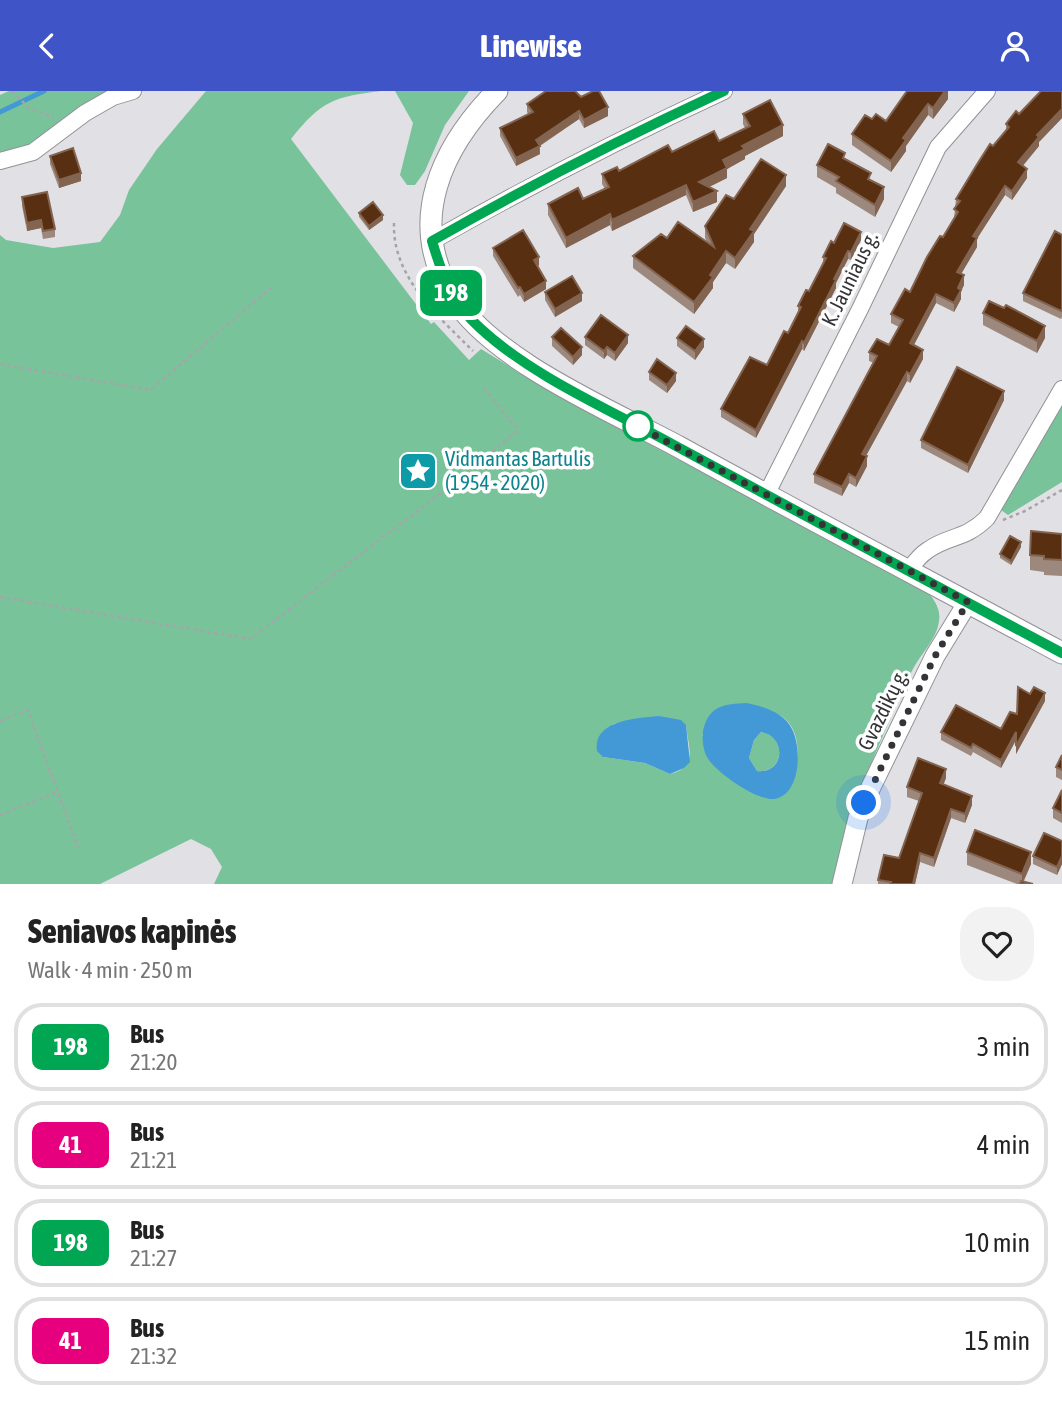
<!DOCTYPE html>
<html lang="en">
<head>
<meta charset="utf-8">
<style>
	body { margin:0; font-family:"Asap Condensed",sans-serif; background:#f2f2f2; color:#222; height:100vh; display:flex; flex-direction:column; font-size:26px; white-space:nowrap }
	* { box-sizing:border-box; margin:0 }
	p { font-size:23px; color:#767676 }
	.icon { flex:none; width:38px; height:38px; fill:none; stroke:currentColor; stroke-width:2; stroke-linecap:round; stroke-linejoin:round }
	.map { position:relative; height:793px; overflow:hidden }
	.panel { display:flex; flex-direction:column; background:#fff; flex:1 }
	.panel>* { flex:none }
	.badge { padding:0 14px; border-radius:10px; font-size:24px; line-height:46px }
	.you { position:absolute; width:35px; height:35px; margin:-18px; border:5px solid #fff; border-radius:50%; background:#1a73e8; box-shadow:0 0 0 10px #1a73e833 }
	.map>.badge { position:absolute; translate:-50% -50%; box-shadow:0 0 0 4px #fff }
	.round { display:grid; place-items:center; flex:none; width:74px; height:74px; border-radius:28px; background:#f2f2f2 }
	.head { display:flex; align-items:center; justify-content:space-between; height:119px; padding:0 28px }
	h1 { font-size:33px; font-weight:800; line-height:52px }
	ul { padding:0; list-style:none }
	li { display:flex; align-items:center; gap:21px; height:88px; margin:0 14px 10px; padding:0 14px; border:4px solid #e0e0e0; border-radius:28px }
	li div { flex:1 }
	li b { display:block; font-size:26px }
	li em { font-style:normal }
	li .badge { min-width:77px; font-weight:700; text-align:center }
	header { display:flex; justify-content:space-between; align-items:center; height:91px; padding:0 28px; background:#3e54c7; color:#fff; font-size:32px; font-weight:800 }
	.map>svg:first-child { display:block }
</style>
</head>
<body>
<header><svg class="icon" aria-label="back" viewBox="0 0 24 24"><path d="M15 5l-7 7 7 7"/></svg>Linewise<svg class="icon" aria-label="person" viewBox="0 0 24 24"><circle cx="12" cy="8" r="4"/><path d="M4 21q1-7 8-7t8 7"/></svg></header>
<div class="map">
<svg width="1062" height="793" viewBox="0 0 1062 793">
	<rect width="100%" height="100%" fill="#e0e0e5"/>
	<!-- green -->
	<path fill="#79c39a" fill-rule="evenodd" d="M9,0H114L30,54L0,63V4Z
		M206,0H381C334,6 322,9 291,48L431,233L434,231L469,269L481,258L558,305L928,501C935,510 941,519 939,530C937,549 919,564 911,582C880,651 848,718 833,793H214L222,776L211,758L191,748L100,793H0V144L6,149L53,157L100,151L120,124L129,99L157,58ZM747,612C758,617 775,620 784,627C803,642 799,677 791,695L759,705L702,644ZM659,625L686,634C688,656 699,676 670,683L645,672L603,666L613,633Z
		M395,0H469L445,34L425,80L415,94H407L400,84L413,32Z
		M1062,311V391L1008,424L1001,419Z
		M761,641C787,644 785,683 757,680L749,667L754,649Z"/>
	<!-- water -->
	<path fill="#4399d6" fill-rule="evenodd" d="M747,612C764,616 784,621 792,638C802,657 801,704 774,708C757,710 715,681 707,666C703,659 702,647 703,640C709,614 724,613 747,612ZM761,641C787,645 785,683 757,680L749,667L754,649Z
		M659,625L681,629L686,634L690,671L684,677L670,683L645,672L603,666L597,660C592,629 638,627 659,625Z"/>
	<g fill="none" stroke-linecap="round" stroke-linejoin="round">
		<!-- stream -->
		<path stroke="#4399d6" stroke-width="5" d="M0,21L44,0"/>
		<defs>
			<path id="minor" d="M0,70L33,61L85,22L113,6L133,0
				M432,150C527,96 624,46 724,0
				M766,404L860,218L938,56L987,0
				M909,479C914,472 920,464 928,459C949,444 965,449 987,427L1062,298"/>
			<path id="tertiary" d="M842,793L858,727L871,696L935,565L968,511"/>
			<path id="secondary" d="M497,0C442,56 406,130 452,204C491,269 612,320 679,356C806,426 934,493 1062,562"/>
		</defs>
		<!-- minor casing -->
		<use href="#minor" stroke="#919196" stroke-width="18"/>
		<!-- tertiary casing -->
		<use href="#tertiary" stroke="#919196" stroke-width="21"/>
		<!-- secondary casing -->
		<use href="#secondary" stroke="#919196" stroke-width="23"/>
		<!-- path -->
		<path stroke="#a5a5a9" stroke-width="2.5" stroke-dasharray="3.5 3.5" stroke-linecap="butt" d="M12,0L28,16L54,27
			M394,132C392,186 438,225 473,260
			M0,273L150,299L272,196
			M1003,429L1025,420L1062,399
			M0,506L250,548L446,398L518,339L484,297
			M0,630L28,619L78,757
			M0,724L57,701"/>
		<!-- minor -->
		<use href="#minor" stroke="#fff" stroke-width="16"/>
		<!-- tertiary -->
		<use href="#tertiary" stroke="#fff" stroke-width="19"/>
		<!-- secondary -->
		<use href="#secondary" stroke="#fff" stroke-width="21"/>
	</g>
	<!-- wall -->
	<path fill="#9c887c" d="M543,0H575L581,6L608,25L584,37L579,28L540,55V63L516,75L500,45V37L528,23L527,21V13L544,1Z
		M948,0V8L933,28L928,24L906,55V60L891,81L852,54V43L872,28L886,30Z
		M1062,0V27L1039,51V55L1023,75L1027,87L1012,109L1005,104L977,147V156L961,183L964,194L961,200V208L954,221L936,212L914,254L923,268L910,292L907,290L866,365L867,375L856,396L849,392L842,405L814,392V383L874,272L869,270V261L889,254L899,236L891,232V223L910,201L954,127L956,108L993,55L1006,40V33L1019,23Z
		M743,23L783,45L745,65V68L727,78V87L709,96L717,111L693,121L686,104L612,140L610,134L566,157L548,124V113L583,108L605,98L602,93V83L619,80L672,61L719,50L745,37L743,33Z
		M50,65L81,90L59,97L50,73Z
		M845,69L871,89L884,108L875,126L836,102V97L817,86V74Z
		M786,95L754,143V151L735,178L726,172L713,191V197L694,223L633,177V165L667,147L707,151L705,147V135L734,108Z
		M22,106L55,138V146L43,148L41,137L27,140L22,115Z
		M359,122L383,129L369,139L359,126Z
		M1062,144V226L1061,228L1023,210V202Z
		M861,149L851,169L848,168L836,192V197L804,260L802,258L756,347L721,326V318L767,274L788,242L798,222V215L809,200L823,173V166L834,152Z
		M493,157L539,174L538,175L546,198L524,211L520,204L518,206L493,165Z
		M545,201L582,210L555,226L545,209Z
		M983,222L1045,247L1037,262L983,234Z
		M552,246L582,264L573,274L552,255Z
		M585,246L628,252L615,270L607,264L604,268L585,254Z
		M677,247L704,256L695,269L677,255Z
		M649,281L676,290L667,302L649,289Z
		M1004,309L968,382L921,357V349Z
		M1062,443V485L1044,484V481L1030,479V464Z
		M1021,456L1011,474L1000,467V463Z
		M1045,610L1016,663V649L1001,677L973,661L971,665L941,649V641L1001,638L1017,623Z
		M1062,664V689L1056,686V676Z
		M946,687L943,694L972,714L965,732L951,727L934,776L920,771L915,793H878V789L899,767L919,710L907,706V696Z
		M1062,699V732L1053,727V717Z
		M1062,750V773L1057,784L1033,773V765Z
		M967,761L1031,773L1024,790L1033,793H1017L967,774Z"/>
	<!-- shaded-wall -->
	<path fill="#826451" d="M945,0H948V8L933,28V17Z
		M928,13V24L906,55V60L891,81V70L903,47Z
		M608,16V25L584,37V29Z
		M1062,18V27L1039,51V55L1018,80V71L1037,44Z
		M579,20V28L539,55L540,63L516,75V67L536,49Z
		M783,34V45L745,65V68L727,78V87L699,101V91L723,69L742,55Z
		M1027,78V87L1012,109V100Z
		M81,82V90L59,97V89Z
		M786,84V95L754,143V151L735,178V167L750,138Z
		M686,94V104L612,140V129Z
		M1005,95V104L973,154V145Z
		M884,96V108L875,126V114Z
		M717,100V111L693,121V111Z
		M610,123V134L566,157V147Z
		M383,124V129L369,139V135Z
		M41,129V137L27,140V132Z
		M861,141V149L851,169V161Z
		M977,147V156L957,190V181Z
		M726,160V172L713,191V197L694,223V211L710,184Z
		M848,160V168L836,192V197L804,260V252Z
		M539,166V174L534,177V169Z
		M964,184V194L961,200V208L954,221V212L958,197Z
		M546,190V198L524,211V203Z
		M582,202V210L555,226V218Z
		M936,203V212L910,261V252Z
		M1045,235V247L1037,262V250Z
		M628,244V252L615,270V262Z
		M704,248V256L695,269V260Z
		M802,250V258L756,347V339Z
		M582,256V264L573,274V266Z
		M607,256V264L604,268V260Z
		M923,259V268L910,292V283Z
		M907,281V290L862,372V363Z
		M676,282V290L667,302V294Z
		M1004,300V309L968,382V374Z
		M867,365V375L856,396V387Z
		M849,383V392L842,405V396Z
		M1021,451V456L1011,474V470Z
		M1045,602V610L1016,663V655Z
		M1016,641V649L1001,677V669Z
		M946,678V687L940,702V692Z
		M972,705V714L965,732V723Z
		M951,718V727L934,776V767Z
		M1031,761V773L1022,793V783Z
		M920,762V771L915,793H913Z
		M1062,765V773L1057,784V776Z"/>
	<!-- building -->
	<path fill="#592f12" stroke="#826451" stroke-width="2" d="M546,0H575L581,6L593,0H599L608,16L584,29L579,20L536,49L540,55L516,67L500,37L533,21L527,13Z
		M907,0H945L933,17L928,13L903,47L906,49L891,70L852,43L865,24L872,28L876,23L886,30Z
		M1041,0H1062V18L1037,44L1039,46L1018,71L1027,78L1012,100L1005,95L973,145L977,147L957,181L964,184L958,197L961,199L954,212L936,203L910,252L923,259L910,283L907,281L862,363L867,365L856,387L849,383L842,396L814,383L877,265L869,261L877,248L889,254L903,229L891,223L905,198L910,201L927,166L940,145L943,146L958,121L954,118L960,110L956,108L976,75L990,53L993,55L1009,36L1006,33L1016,20L1019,23Z
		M770,9L783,34L742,55L745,58L723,69L727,77L699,91L717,100L693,111L686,94L612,129L610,123L566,147L548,113L578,97L583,108L609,96L602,83L617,76L619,80L668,54L672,61L714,40L719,50L750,35L743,23Z
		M828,53L845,62L843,67L871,82L868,88L884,96L875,114L836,90L839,86L817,74Z
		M73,57L81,82L59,89L50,65Z
		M761,68L786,84L750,138L754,140L735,167L726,160L710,184L713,186L694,211L633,165L661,143L667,147L678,131L714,156L705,135L726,104L734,108Z
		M47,101L55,138L43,140L41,129L27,132L22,106Z
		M373,111L383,124L369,135L359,122Z
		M844,132L861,141L851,161L848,160L834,188L836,189L804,252L802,250L756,339L721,318L750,266L767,274L784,240L788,242L801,216L798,215L806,199L809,200L826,167L823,166L831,150L834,152Z
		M523,139L539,166L534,169L546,190L524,203L520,196L518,197L493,157Z
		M1055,140L1062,144V218L1061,220L1023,202Z
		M572,185L582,202L555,218L545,201Z
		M989,210L1004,217L1006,214L1045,235L1037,250L983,222Z
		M601,224L628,244L615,262L607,256L604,260L585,246Z
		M686,235L704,248L695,260L677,247Z
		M561,237L582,256L573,266L552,246Z
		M657,268L676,282L667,294L649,281Z
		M957,276L1004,300L968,374L921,349Z
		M1031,440L1062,443V469L1044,468V465L1030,464Z
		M1010,445L1021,451L1011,470L1000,463Z
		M1018,596L1030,603L1034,596L1045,602L1016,655V641L1001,669L973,653L971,657L941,641L956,614L1001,638L1010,621L1017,623Z
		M1062,664V679L1056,676Z
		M918,667L946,678L940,692L972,705L965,723L951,718L934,767L920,762L913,793H890L891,791L878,789L884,764L899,767L922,702L907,696Z
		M1062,699V722L1053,717Z
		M975,739L1031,761L1022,783L967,761Z
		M1044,742L1062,750V765L1057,776L1033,765Z
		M1021,790L1033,793H1020Z"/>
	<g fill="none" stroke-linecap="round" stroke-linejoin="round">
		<defs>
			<path id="line" d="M724,0C624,46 527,96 432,150C442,184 453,213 480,237C533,286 611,319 674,354C803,424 933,493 1062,562"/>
		</defs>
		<!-- line casing -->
		<use href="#line" stroke="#fff" stroke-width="16"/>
		<!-- line -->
		<use href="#line" stroke="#00a651" stroke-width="10"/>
		<!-- walk -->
		<path stroke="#343436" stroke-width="7" stroke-dasharray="0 12.6" d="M638,335L630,331L968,511L935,565L864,712"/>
	</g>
	<!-- icons -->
	<defs>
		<symbol id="sight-square" viewBox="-11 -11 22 22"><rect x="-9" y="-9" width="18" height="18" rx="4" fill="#0f9aa8" stroke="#fff"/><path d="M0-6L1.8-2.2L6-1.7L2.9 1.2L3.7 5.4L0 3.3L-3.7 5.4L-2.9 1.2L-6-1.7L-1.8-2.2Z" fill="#fff"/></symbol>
	</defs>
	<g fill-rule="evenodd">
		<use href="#sight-square" x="396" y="358" width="44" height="44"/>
	</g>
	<!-- markers -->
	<circle fill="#fff" stroke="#00a651" stroke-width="3.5" cx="638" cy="335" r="14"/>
	<g text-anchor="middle" stroke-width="7" stroke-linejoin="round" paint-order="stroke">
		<!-- street labels -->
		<g font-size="21" fill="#343436" stroke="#fff">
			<text transform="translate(850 188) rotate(-64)" y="7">K. Jauniaus g.</text>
			<text transform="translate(883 619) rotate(-64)" y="7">Gvazdikų g.</text>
		</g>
		<!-- culture labels -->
		<g font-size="21" fill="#0d838f" stroke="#fff" text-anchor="start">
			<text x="445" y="375">Vidmantas Bartulis<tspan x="445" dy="24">(1954 - 2020)</tspan></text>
		</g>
	</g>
</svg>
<div class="you" style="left:864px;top:712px"></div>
<b class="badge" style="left:451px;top:202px;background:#00a651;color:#fff">198</b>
</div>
<section class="panel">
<div class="head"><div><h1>Seniavos kapinės</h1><p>Walk · 4 min · 250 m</p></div><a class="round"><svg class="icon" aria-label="heart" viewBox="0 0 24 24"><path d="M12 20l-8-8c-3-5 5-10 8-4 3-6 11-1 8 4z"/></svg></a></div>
<ul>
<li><span class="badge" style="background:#00a651;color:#fff">198</span><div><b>Bus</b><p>21:20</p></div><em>3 min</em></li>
<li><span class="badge" style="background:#e6007e;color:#fff">41</span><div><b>Bus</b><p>21:21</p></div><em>4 min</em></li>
<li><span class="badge" style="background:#00a651;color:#fff">198</span><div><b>Bus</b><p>21:27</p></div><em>10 min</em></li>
<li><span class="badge" style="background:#e6007e;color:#fff">41</span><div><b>Bus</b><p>21:32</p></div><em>15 min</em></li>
</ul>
</section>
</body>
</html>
